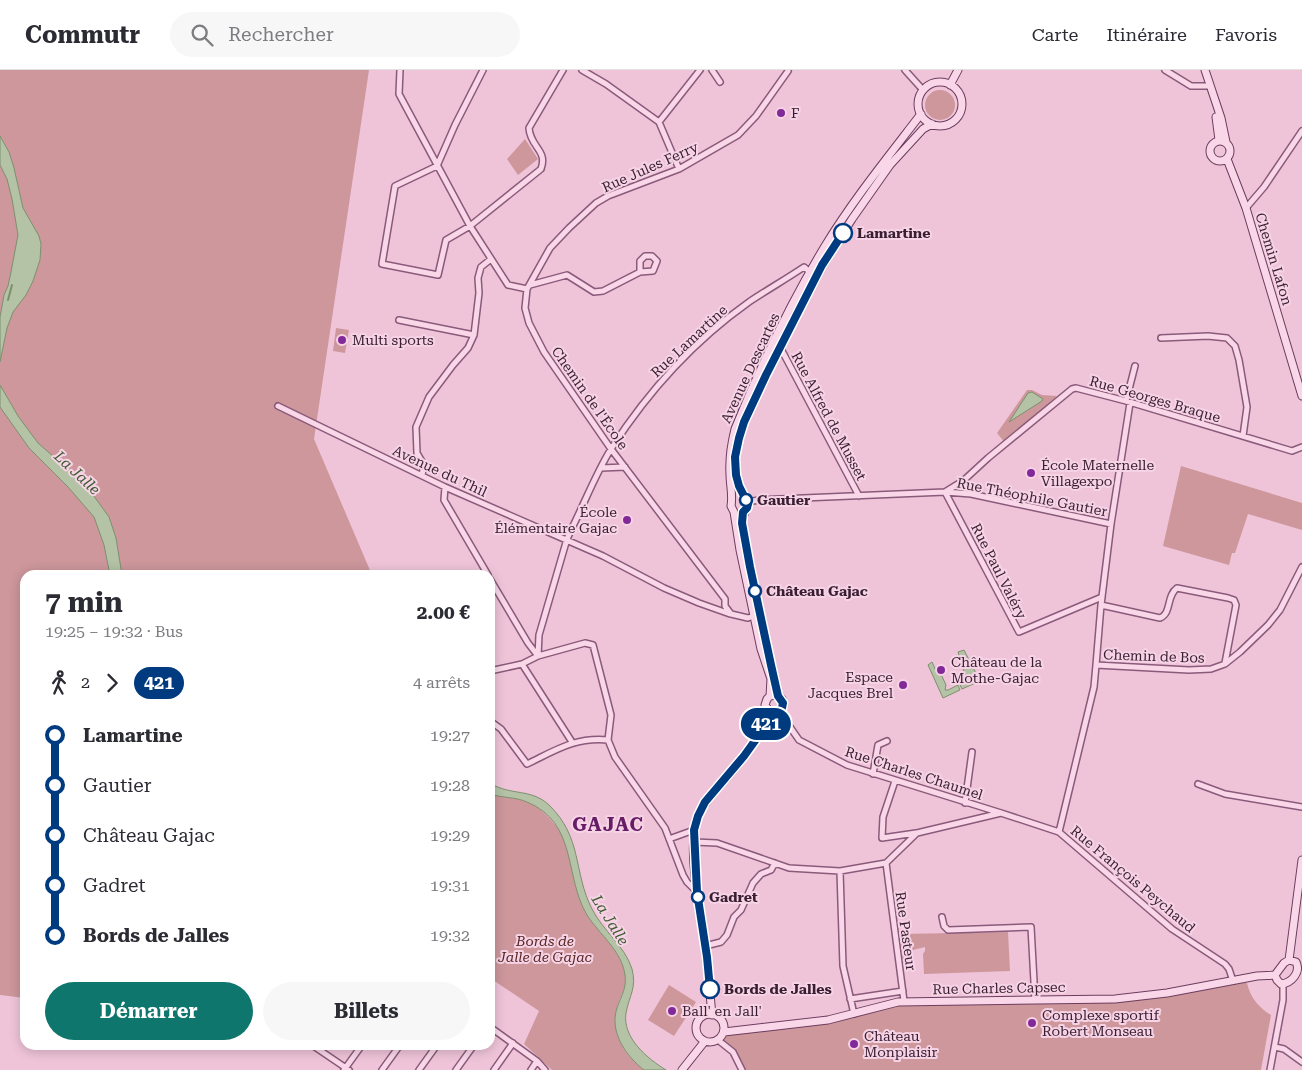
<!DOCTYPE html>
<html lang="fr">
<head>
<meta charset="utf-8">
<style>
	body { margin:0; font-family:"Roboto Serif",serif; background:#f7f7f7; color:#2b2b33; height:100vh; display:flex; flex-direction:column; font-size:19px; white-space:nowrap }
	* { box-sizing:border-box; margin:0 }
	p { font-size:16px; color:#7c7c81 }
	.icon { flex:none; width:28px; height:28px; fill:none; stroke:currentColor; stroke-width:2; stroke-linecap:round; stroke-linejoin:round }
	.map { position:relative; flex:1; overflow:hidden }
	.drawer { position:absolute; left:20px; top:500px; width:475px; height:480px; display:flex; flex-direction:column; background:#fff; border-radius:15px; box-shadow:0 2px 12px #0003 }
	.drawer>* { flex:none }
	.badge { padding:0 10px; border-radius:16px; font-size:18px; line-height:32px }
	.map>.badge { position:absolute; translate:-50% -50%; box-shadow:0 0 0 2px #fff }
	.legs { display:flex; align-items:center; gap:8px; height:55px; padding:0 25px; font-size:16px }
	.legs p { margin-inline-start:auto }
	.headline { display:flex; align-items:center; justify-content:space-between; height:85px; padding:0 25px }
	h1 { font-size:28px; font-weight:700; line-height:38px }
	.primary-button { display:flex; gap:10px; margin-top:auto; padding:10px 25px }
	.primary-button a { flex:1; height:58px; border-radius:30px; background:#0f766e; color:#fff; font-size:20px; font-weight:700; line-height:58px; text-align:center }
	.primary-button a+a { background:#f7f7f7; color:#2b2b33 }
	ul { padding:0 25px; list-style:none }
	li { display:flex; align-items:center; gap:18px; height:50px; font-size:19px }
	li i { display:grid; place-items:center; width:8px; height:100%; margin:0 6px; background:currentColor }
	li i::after { content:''; width:12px; height:12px; margin:-6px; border:4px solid; border-radius:50%; background:#fff }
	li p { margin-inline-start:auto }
	li:first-child i { background:linear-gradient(#0000 50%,currentColor 0) }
	li:last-child i { background:linear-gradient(currentColor 50%,#0000 0) }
	header { display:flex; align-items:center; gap:30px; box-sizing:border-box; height:70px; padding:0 25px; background:#fff; border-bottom:1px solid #e1e1e2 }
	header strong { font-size:24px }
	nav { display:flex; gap:28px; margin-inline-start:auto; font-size:18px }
	.search { width:350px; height:45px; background:#f7f7f7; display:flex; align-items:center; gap:12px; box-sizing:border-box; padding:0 18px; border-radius:28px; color:#7c7c81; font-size:19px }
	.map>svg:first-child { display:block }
</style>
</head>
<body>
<header>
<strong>Commutr</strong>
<div class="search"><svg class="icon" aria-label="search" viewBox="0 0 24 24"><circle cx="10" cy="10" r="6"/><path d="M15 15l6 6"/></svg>Rechercher</div>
<nav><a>Carte</a><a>Itinéraire</a><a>Favoris</a></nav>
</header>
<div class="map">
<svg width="1302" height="1000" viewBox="0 0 1302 1000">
	<rect width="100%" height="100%" fill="#efc4d9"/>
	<!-- green -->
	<path fill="#cd979c" d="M0,0H369L314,369L372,505H25V928L0,925Z
		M925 35a15 15 0 1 1 30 0a15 15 0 1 1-30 0Z
		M525,69L538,89L518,105L507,89Z
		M336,258L349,260L345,283L333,281Z
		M1027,320H1032L1042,325L1057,326L1005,373L997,363Z
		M1181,396L1302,433V460L1248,444L1235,483H1232L1229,495L1163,476Z
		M490,724C502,728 516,727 527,732C537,736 544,742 551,750C557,757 563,764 566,772C575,796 574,822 587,845C599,864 622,881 625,905C627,918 620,926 617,938C611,963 624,985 644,1000H552L524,974L539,941L490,908Z
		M1008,862L1010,901L924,904L923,884L925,881V877L913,880L905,892L903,893L900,864Z
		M1233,911L1247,913C1250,927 1259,938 1271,945L1261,1000H742L733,982L718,970L724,962L828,950L898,932L1115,929Z
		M669,915L696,932L674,966L648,950Z"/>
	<!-- water -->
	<path fill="#b4c2a6" stroke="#7d906c" d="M0,66L9,82L14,98L23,138L39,166L41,174L40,190L33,211L26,225L13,242L7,258L0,292V247L4,225L8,216L11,202L18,165L12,129L7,109L0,95Z
		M0,315L18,346L38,373L86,415L109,447L116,468L122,505H110L104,475L94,447L68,417L29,378L0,337Z
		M1032,322L1043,329L1042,331L1009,352L1028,323Z
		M964,580L980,611L962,619L960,615L969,611L970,608L969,606H966L958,587L959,585L958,582Z
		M932,592L937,603L940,602L946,615L945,620H948L958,615L960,620L943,628L928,595Z
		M490,713C510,726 531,718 549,735C583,768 573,802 592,839C603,861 625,876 632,899C637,918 629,926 626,943C622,968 648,989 666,1000H644C626,986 609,962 617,938C621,926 627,918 625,905C622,881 599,864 587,845C564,807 578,753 527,732C516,727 502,728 490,724Z"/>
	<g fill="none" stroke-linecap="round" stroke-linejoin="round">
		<!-- stream -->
		<path stroke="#7d906c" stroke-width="2" d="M8,230L12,215"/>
		<defs>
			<path id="street" d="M400,0L399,24L470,156L508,215L527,219L525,238L529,253L544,282L611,379L725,529V536L731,544L748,548L757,545
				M582,0L606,14L659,52L679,99
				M712,0L720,12
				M905,0L923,20
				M1165,0L1191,16H1210
				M659,52L700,0
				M437,96L395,116L382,194L438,205L446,170L470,156L541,99C548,80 530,77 529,58L563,0
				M437,96L455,55L483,0
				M1246,138L1264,117L1302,61
				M530,215L567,205L594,222L603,221L640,202V191L645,186H652L657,191L653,201L640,202
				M527,219L550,178L569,158L596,133L608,126L679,99L738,65L756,46L788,1
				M399,250L474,265
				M1161,268L1208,266L1227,268L1235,276L1239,290L1247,337L1243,366
				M780,277L859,426
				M1126,331L1135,296
				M278,336L445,417L603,486L664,518L699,533L730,544
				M601,398L625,397
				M422,405L424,395L417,383L416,357L429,327L453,295L468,278L474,265L479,223L478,208L481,197L491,189
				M445,417L444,430L488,505
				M747,432L759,430L945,422L971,424L1111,454L1101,535L1096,595
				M1111,454L1130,333
				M490,509L528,573L538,586L522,594L572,672
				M1102,527L1019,562L945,422L963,411L988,388L1072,319L1076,318L1126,331L1292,381L1302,377
				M1101,535L1160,548C1172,543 1166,526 1177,518L1228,528L1234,530L1236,535L1225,593
				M490,601L522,594
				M779,641L799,670L847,695L1001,743
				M490,651L501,659L527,694C556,680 575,667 608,670
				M873,704L878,675L887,671
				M895,711L883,747L882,768L916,763
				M1198,714L1225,724L1302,737
				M965,733L972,682
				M1059,762L1094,617L1096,595L1189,600L1211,599L1225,594L1240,582L1268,555L1280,540L1302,497
				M669,769L694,760
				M694,772L717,773L789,798L840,801L886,793L917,763L1001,743L1059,762L1172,859L1225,894L1229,899L1233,911
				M886,793L904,931
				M840,801L843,896L854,944
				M696,821L687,812L683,805L665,758L615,687L608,670L611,645L593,575L585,573L538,586L539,565L567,469L572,458C585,432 596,403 611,379C647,323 694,271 749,232C767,220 786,209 804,197L810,202
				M942,847L944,856L948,860L1031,857L1035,930
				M705,876L721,872L727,865L734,847L741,840L753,813L761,804L771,800L775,793
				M850,929L903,921
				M490,957L537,991L545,1000
				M718,970L733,982L742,1000
				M312,975L349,1000
				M1275,977L1284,979L1302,992
				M344,1000L362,975
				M382,1000L400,975
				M419,1000L437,975
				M456,1000L474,975
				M494,1000L513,973
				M531,1000L537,991
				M1270,1000L1283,930V914"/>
			<path id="secondary" d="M1205,0L1221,48L1226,72
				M918 34a22 22 0 1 1 44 0a22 22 0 1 1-44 0Z
				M950,15L958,0
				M1216,47L1219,70
				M1210 81a10 10 0 1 1 20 0a10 10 0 1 1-20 0Z
				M1227,89L1246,138L1302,326
				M770,626L776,625L782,629L783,636L778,642H770L765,635L767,629L770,626L771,609L761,579L740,480L734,442L731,436C733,425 730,415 730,404C729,388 731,375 735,359C760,297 790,234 825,176C853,130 888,87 921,44
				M778,626L763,560L742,453C742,445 747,441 748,434L739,416L736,405L735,387L739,368L744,352L766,305L823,195L852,149L890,95L923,59L932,54
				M1289,890L1302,790
				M1289,890L1296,892C1301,902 1292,913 1281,914L1277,910L1275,905L1284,893Z
				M696 958a14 14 0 1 1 28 0a14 14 0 1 1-28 0Z
				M712,945C710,926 709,907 707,888C703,853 684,774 699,744C706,729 718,718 729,705C746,685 761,666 770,642
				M724,962L828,950L898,932L1115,929L1167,923L1257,906L1275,905
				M682,1000L705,971"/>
		</defs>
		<!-- street casing -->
		<use href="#street" stroke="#8a5a7a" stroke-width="8"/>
		<!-- secondary casing -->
		<use href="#secondary" stroke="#6c3d5e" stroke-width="9"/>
		<!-- street -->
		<use href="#street" stroke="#f9d7e8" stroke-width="5"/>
		<!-- secondary -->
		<use href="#secondary" stroke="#f9d7e8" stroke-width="7"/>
	</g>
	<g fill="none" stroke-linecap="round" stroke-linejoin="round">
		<defs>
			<path id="line-1" d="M710,919L707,887L697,822L694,760L698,746L705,732L744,686L762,661L770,642H778L782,638L783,633L778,626L771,595L750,497L742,453L743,442L747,438L748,434L739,416L736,405L735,387L739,368L744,352L766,305L822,195L843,163"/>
		</defs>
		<!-- line-1 casing -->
		<use href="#line-1" stroke="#fff" stroke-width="11"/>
		<!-- line-1 -->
		<use href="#line-1" stroke="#003b80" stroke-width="8"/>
	</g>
	<!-- markers -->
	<g fill="#82299a" stroke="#f6d3e5" stroke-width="2">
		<circle cx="781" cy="43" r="5"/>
		<circle cx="342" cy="270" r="5"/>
		<circle cx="1031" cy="403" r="5"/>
		<circle cx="627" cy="450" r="5"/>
		<circle cx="941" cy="600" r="5"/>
		<circle cx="903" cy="615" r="5"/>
		<circle cx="672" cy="941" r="5"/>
		<circle cx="1032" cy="953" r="5"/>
		<circle cx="854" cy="974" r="5"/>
	</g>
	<g fill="#fff" stroke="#003b80" stroke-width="2.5">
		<circle cx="843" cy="163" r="9"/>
		<circle cx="746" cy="430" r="6"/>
		<circle cx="755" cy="521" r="6"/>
		<circle cx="698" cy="827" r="6"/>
		<circle cx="710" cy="919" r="9"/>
	</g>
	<g text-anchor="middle" stroke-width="4" stroke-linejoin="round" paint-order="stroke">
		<!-- poi labels -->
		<g font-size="14" fill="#391e32" stroke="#f6d3e5" text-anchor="start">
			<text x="791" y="48">F</text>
			<text x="352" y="275">Multi sports</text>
			<text x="1041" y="400">École Maternelle<tspan x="1041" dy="16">Villagexpo</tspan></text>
			<text x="617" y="447" text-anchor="end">École<tspan x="617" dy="16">Élémentaire Gajac</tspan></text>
			<text x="951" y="597">Château de la<tspan x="951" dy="16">Mothe-Gajac</tspan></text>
			<text x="893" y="612" text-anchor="end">Espace<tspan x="893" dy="16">Jacques Brel</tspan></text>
			<text x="682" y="946">Ball' en Jall'</text>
			<text x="1042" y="950">Complexe sportif<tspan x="1042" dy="16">Robert Monseau</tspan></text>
			<text x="864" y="971">Château<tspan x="864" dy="16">Monplaisir</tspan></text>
		</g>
		<!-- street labels -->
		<g font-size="14" fill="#391e32" stroke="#f6d3e5">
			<text transform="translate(650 97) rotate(-24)" y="5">Rue Jules Ferry</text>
			<text transform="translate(1274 189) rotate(73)" y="5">Chemin Lafon</text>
			<text transform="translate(689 271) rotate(-43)" y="5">Rue Lamartine</text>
			<text transform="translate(750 298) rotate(-65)" y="5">Avenue Descartes</text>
			<text transform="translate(590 328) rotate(55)" y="5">Chemin de l'École</text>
			<text transform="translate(1155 329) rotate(16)" y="5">Rue Georges Braque</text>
			<text transform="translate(829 346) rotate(62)" y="5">Rue Alfred de Musset</text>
			<text transform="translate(440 401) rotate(25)" y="5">Avenue du Thil</text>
			<text transform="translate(1032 427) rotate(11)" y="5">Rue Théophile Gautier</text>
			<text transform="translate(999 501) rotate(63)" y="5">Rue Paul Valéry</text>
			<text transform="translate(1154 586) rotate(2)" y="5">Chemin de Bos</text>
			<text transform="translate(914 703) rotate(18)" y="5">Rue Charles Chaumel</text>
			<text transform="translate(1133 809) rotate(40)" y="5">Rue François Peychaud</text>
			<text transform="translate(906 861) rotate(82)" y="5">Rue Pasteur</text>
			<text transform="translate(999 918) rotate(-1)" y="5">Rue Charles Capsec</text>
		</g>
		<!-- stop labels -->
		<g font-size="14" font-weight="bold" fill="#391e32" stroke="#f6d3e5" text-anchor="start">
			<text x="857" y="168">Lamartine</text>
			<text x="757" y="435">Gautier</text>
			<text x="766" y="526">Château Gajac</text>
			<text x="709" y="832">Gadret</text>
			<text x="724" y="924">Bords de Jalles</text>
		</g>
		<!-- park labels -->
		<g font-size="14" font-style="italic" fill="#562724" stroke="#f6d3e5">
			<text x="545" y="876">Bords de<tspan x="545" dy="16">Jalle de Gajac</tspan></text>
		</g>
		<!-- water labels -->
		<g font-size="15" font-style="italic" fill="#39592d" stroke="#f6d3e5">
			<text transform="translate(77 403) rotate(43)" y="5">La Jalle</text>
			<text transform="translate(610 850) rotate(58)" y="5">La Jalle</text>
		</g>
		<!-- district labels -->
		<g font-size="19" font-weight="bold" letter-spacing="1" fill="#671d66" stroke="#f6d3e5">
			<text x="608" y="761">GAJAC</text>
		</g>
	</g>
</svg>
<b class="badge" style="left:766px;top:654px;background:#003b80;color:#fff">421</b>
<section class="drawer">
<div class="headline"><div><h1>7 min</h1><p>19:25 – 19:32 · Bus</p></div><b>2.00 €</b></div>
<div class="legs"><svg class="icon" aria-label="walk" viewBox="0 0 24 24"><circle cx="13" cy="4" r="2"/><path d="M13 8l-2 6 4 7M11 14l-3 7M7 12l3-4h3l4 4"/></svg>2<svg class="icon" aria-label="forward" viewBox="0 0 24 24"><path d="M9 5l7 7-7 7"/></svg><b class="badge" style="background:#003b80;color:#fff">421</b><p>4 arrêts</p></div>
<ul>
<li><i style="color:#003b80"></i><b>Lamartine</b><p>19:27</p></li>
<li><i style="color:#003b80"></i><span>Gautier</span><p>19:28</p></li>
<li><i style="color:#003b80"></i><span>Château Gajac</span><p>19:29</p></li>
<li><i style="color:#003b80"></i><span>Gadret</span><p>19:31</p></li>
<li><i style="color:#003b80"></i><b>Bords de Jalles</b><p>19:32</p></li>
</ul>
<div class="primary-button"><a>Démarrer</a><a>Billets</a></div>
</section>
</div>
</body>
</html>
